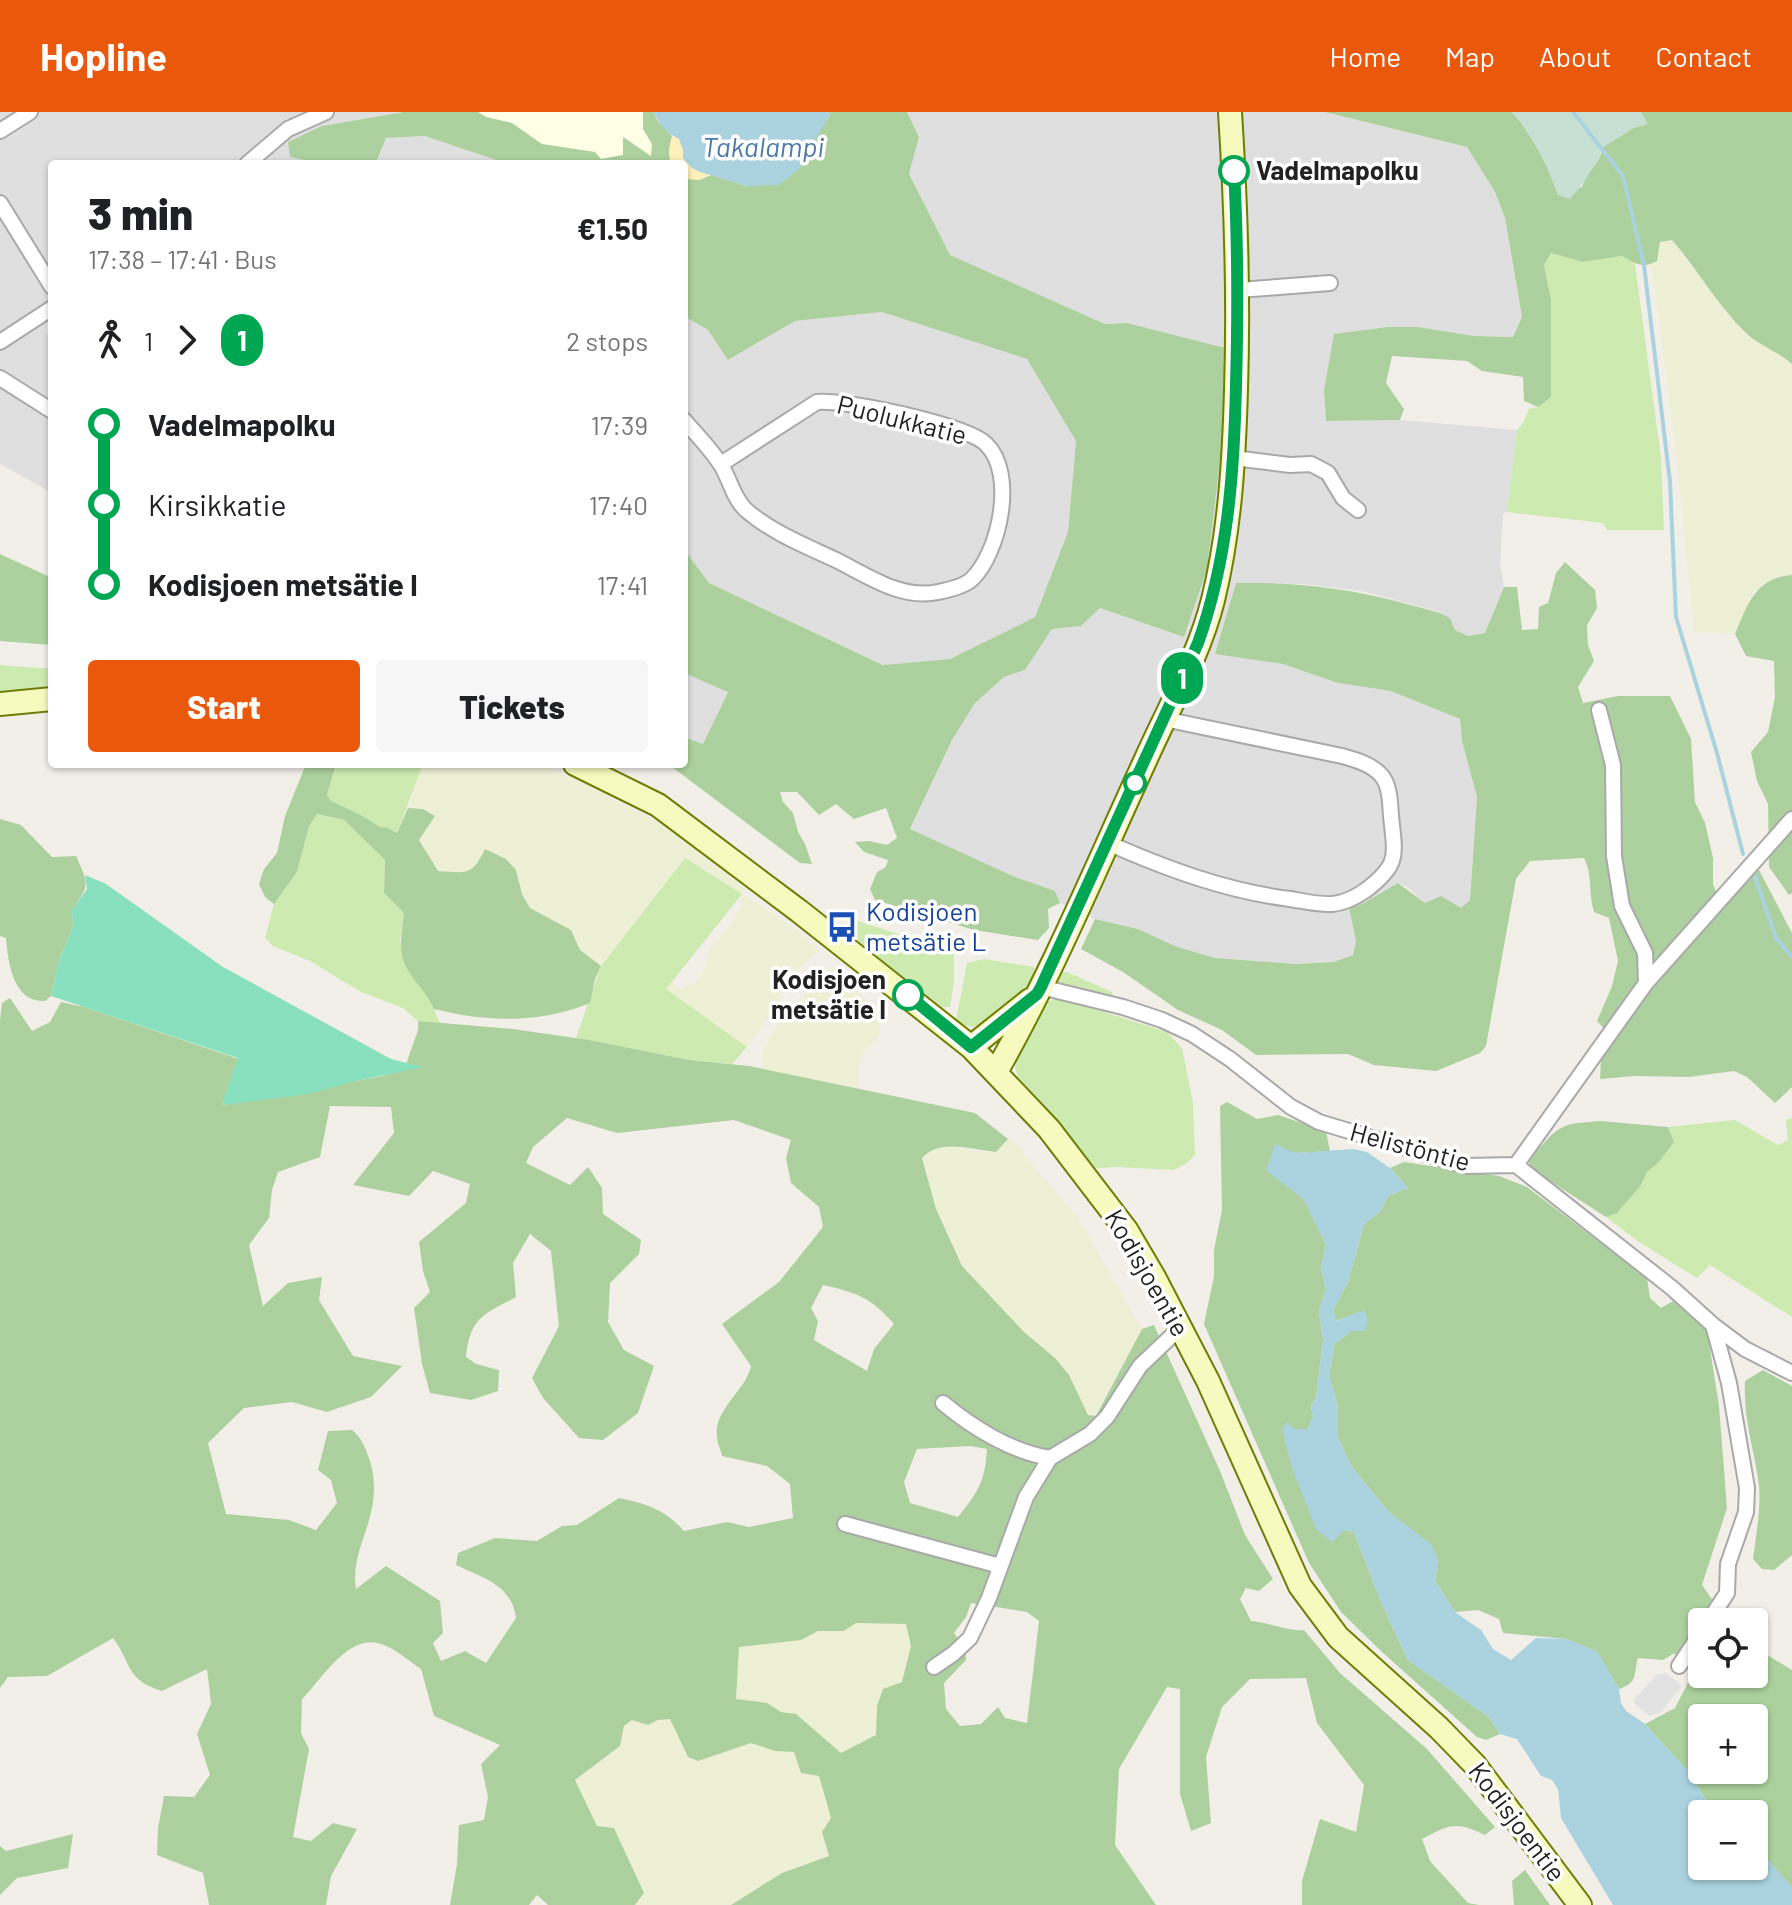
<!DOCTYPE html>
<html lang="en">
<head>
<meta charset="utf-8">
<style>
	body { margin:0; font-family:Barlow,sans-serif; background:#f6f6f6; color:#202124; height:100vh; display:flex; flex-direction:column; font-size:30px; white-space:nowrap }
	* { box-sizing:border-box; margin:0 }
	p { font-size:26px; color:#757577 }
	.icon { flex:none; width:44px; height:44px; fill:none; stroke:currentColor; stroke-width:2; stroke-linecap:round; stroke-linejoin:round }
	.map { position:relative; flex:1; overflow:hidden }
	.details { position:absolute; left:48px; top:48px; width:640px; height:608px; display:flex; flex-direction:column; background:#fff; border-radius:8px; box-shadow:0 2px 6px #0004 }
	.details>* { flex:none }
	.badge { padding:0 16px; border-radius:26px; font-size:28px; line-height:52px }
	.fabs { position:absolute; left:1688px; top:1496px; display:grid; gap:16px }
	.fabs a { display:grid; place-items:center; width:80px; height:80px; border-radius:8px; background:#fff; box-shadow:0 2px 6px #0004; font-size:40px }
	.map>.badge { position:absolute; translate:-50% -50%; box-shadow:0 0 0 4px #fff }
	.legs { display:flex; align-items:center; gap:12px; height:88px; padding:0 40px; font-size:26px }
	.legs p { margin-inline-start:auto }
	.head { display:flex; align-items:center; justify-content:space-between; height:136px; padding:0 40px }
	h1 { font-size:44px; font-weight:800; line-height:60px }
	.action { display:flex; gap:16px; margin-top:auto; padding:16px 40px }
	.action a { flex:1; height:92px; border-radius:8px; background:#ea580c; color:#fff; font-size:32px; font-weight:800; line-height:92px; text-align:center }
	.action a+a { background:#f6f6f6; color:#202124 }
	ul { padding:0 40px; list-style:none }
	li { display:flex; align-items:center; gap:28px; height:80px; font-size:30px }
	li i { display:grid; place-items:center; width:12px; height:100%; margin:0 10px; background:currentColor }
	li i::after { content:''; width:20px; height:20px; margin:-10px; border:6px solid; border-radius:50%; background:#fff }
	li p { margin-inline-start:auto }
	li:first-child i { background:linear-gradient(#0000 50%,currentColor 0) }
	li:last-child i { background:linear-gradient(currentColor 50%,#0000 0) }
	header { display:flex; align-items:center; gap:48px; box-sizing:border-box; height:112px; padding:0 40px; background:#ea580c; color:#fff }
	header strong { font-size:38px }
	nav { display:flex; gap:44px; margin-inline-start:auto; font-size:28px }
	.map>svg:first-child { display:block }
</style>
</head>
<body>
<header>
<strong>Hopline</strong>
<nav><a>Home</a><a>Map</a><a>About</a><a>Contact</a></nav>
</header>
<div class="map">
<svg width="1792" height="1793" viewBox="0 0 1792 1793">
	<rect width="100%" height="100%" fill="#f2efe9"/>
	<!-- residential -->
	<path fill="#e0dfdf" d="M0,0H404L322,14L290,45L323,52H52V206L47,210L45,221L52,223V381L0,352Z
		M907,0H1325L1467,35L1495,80L1505,106L1522,206L1513,225L1474,224L1418,215H1388L1335,222L1324,278L1326,309L1400,308L1517,318L1507,400L1503,402L1500,452L1504,475L1485,521L1468,524L1455,518L1436,499L1362,479L1303,472L1236,471L1215,542L1283,552L1338,571L1391,579L1460,607L1462,629L1477,684L1470,789L1461,797L1425,791L1406,774L1398,771L1360,793L1349,796L1356,829L1353,844L1334,850L1296,852L1215,846L1175,834L1138,817L1095,807L1060,791L1055,779L1015,765L910,718L952,628L975,591L1004,565L1025,558L1052,517L1080,514L1100,496L1184,525L1207,457L1225,309L1228,237L1127,211L1105,212L949,143L909,62L919,25Z
		M425,24L508,52H372L377,48L386,26Z
		M882,200L1028,247L1076,328L1068,420L1035,505L950,547L884,553L709,471L684,437V204L708,218L729,248L795,209Z
		M684,561L728,579L703,633L684,625Z"/>
	<!-- education -->
	<path fill="#ffffe5" d="M478,0H643V17L652,32L651,45L624,25L623,43L601,47L595,40L542,32L512,11L486,5Z"/>
	<!-- farmland -->
	<path fill="#eef0d5" d="M1672,128L1729,204L1749,224L1779,241L1792,252V463L1779,465L1753,480L1735,522L1694,520L1674,324L1652,158L1647,154L1657,148L1660,130Z
		M423,652H539L587,672L671,717L718,749L749,774L743,782L799,820L819,838L788,866L778,892L747,935L666,877L671,871L680,877L695,871L703,860L710,836L727,818L743,792L740,786L742,783L685,746L601,854L580,838L571,818L530,796L520,775L477,755L465,761L438,759L418,728L423,697L408,696Z
		M834,854L875,898L881,910L879,925L864,939L858,953V976L761,957L762,942L779,908Z
		M1008,1027L1023,1036L1024,1043L1078,1106L1142,1217L1096,1304L1088,1303L1055,1246L1024,1220L962,1154L936,1097L922,1046L927,1041L946,1033L968,1038L996,1040Z
		M856,1511L906,1512L911,1534L902,1571L877,1594L876,1623L861,1632L842,1642L796,1602L781,1600L767,1591L736,1587L738,1535L800,1528L818,1519H844Z
		M670,1607L688,1645L698,1649L751,1631L775,1639L795,1640L801,1660L819,1664L831,1706L829,1744L782,1761L731,1793H635L644,1781L597,1714L575,1668L620,1634L624,1614L632,1608L648,1613L658,1608Z"/>
	<!-- grass -->
	<path fill="#cdebb0" d="M1551,141L1583,150L1622,144L1635,152L1661,346L1664,418H1607L1603,411L1507,400L1517,318L1523,311L1529,297L1538,295L1550,233L1551,188L1544,153Z
		M0,553L52,557V579L0,584Z
		M336,652H423L397,721L388,716H380L361,703L331,689L327,683Z
		M317,702L344,708L385,748L384,781L404,801L400,828L405,853L428,883L440,911L418,909L403,896L361,880L310,849L273,834L265,826L274,792L297,760L309,714Z
		M685,746L742,782L666,877L747,935L732,952L689,948L576,926L601,854Z
		M849,806L947,838L954,843V871L950,895H942L870,839L846,817Z
		M984,847L1034,855C1036,874 998,907 980,913C971,917 963,913 956,908L967,851Z
		M1058,859L1067,860L1112,880L1114,886L1111,889L1061,871L1054,867Z
		M1060,886L1167,920L1182,936L1193,991L1195,1043L1187,1051L1174,1058L1116,1055L1088,1057L1021,979L1014,949L1045,890Z
		M1792,1006V1205L1710,1153L1697,1166L1639,1130L1606,1105L1617,1101L1640,1075L1647,1060L1659,1050L1674,1030L1668,1015L1735,1008L1778,1033L1788,1028L1786,1008Z"/>
	<!-- forest -->
	<path fill="#add19e" fill-rule="evenodd" d="M404,0H478L486,5L512,11L542,32L595,40L601,47L623,43V25L651,44L652,32L643,17V0H654L657,8L672,24L669,38L671,52H508L425,24L386,26L377,48L372,52H323L290,45L288,30L322,14Z
		M828,0H907L919,25L909,62L950,143L1105,212L1127,211L1229,237L1225,309L1207,457L1184,525L1100,496L1081,514L1052,517L1025,558L1004,565L975,591L952,628L910,717L1015,765L1055,779L1060,791L1048,797L1049,816L1038,828L974,818L875,788L870,777L877,760L886,755L888,748L864,740L855,730L869,729L887,733L897,726L886,696L854,707L836,692L819,703L797,680H780L783,690L793,701L798,720L805,732L812,752L800,751L668,652H684V625L703,632L728,580L684,561V437L709,471L883,553L950,547L1035,505L1068,420L1076,329L1027,247L882,200L795,209L728,248L708,218L684,204V65L699,68L711,63L747,74L821,16L830,3Z
		M1325,0H1512C1532,22 1549,55 1558,83L1582,75C1587,58 1600,52 1603,35L1633,16L1647,12L1641,0H1792V252C1778,240 1759,233 1746,221C1717,193 1698,158 1672,128L1660,130L1657,149C1643,157 1635,152 1622,144L1583,150L1551,141L1544,153L1551,188V285L1538,295L1524,289L1523,265L1482,259L1467,249L1392,244L1386,271L1404,297L1400,308L1326,309L1324,278L1334,222L1388,215H1418L1474,224L1513,225L1522,205L1505,106L1495,80L1467,35Z
		M0,442L52,466V533L0,529Z
		M1565,450L1595,478L1597,496L1587,513L1588,533L1594,549L1578,575L1583,591L1618,584H1670L1691,627L1695,690L1705,711L1713,746V772L1722,796L1758,756L1792,821V975L1775,991L1747,965L1734,959L1689,965L1635,964L1600,967L1601,945L1613,926L1597,909L1612,874L1618,849L1609,806L1594,800C1588,781 1593,763 1584,746L1530,749L1516,767L1486,934L1480,941L1436,959L1374,953L1348,942L1256,943L1222,918L1178,898L1123,860L1081,837L1095,807L1138,817L1175,834L1215,846L1296,852L1334,850L1353,843L1356,829L1349,796L1360,793L1398,771L1425,791L1441,784L1461,796L1470,788L1477,685L1462,629L1460,607L1391,579L1338,571L1283,552L1215,542L1236,471C1294,470 1348,476 1403,491C1420,496 1435,498 1450,506L1455,518L1468,524L1485,521L1504,475H1517L1522,518L1538,517L1539,495L1548,491L1556,461Z
		M1792,463V781L1789,783L1769,755L1768,692L1757,669L1751,640L1768,620L1775,585L1774,549L1746,544L1735,522C1748,492 1755,466 1792,463Z
		M306,652H336L327,683L331,689L361,703L380,715L388,716L397,721L408,696L423,697L435,704L419,728L438,759C467,761 472,764 485,737L506,747L516,758L522,782L530,796L571,818L580,838L601,854L595,867L590,891C539,912 487,910 434,897C427,880 413,869 405,853C398,837 402,818 404,801L384,781L385,748L344,708L317,702L309,714L297,760L274,792L265,785L259,772L264,757L277,741L285,704Z
		M0,707L21,713L52,745L76,744C89,773 90,772 72,798L73,814L59,849L51,884L45,889C13,891 8,850 6,826L0,824Z
		M10,886L32,919L50,910L61,890L84,895L239,947L222,993L378,965L404,958L418,918V909L513,917L589,928L689,948L749,954L826,970L975,1001L1008,1027L996,1040C972,1038 940,1026 922,1046L936,1097L962,1154L1024,1220L1055,1246L1069,1263L1088,1303L1096,1304L1142,1217L1154,1213L1220,1359L1245,1423L1273,1467L1259,1479L1246,1476L1240,1487L1251,1509C1266,1510 1293,1520 1304,1518L1340,1561L1427,1637L1495,1715L1485,1723C1456,1709 1450,1712 1422,1727L1430,1749L1468,1791L1479,1793H1302V1769L1320,1707L1356,1720L1364,1673L1317,1611L1306,1566L1250,1567L1222,1595L1206,1645L1211,1711L1191,1719L1180,1682V1577L1167,1575L1119,1657L1115,1733L1156,1793H731L782,1761L829,1744L822,1720L831,1706L819,1664L801,1661L794,1640L775,1639L751,1631L698,1649L688,1645L670,1607L658,1608L648,1613L632,1608L624,1614L620,1634L575,1668L597,1714L614,1716L644,1781L635,1793H548L537,1783L529,1793H450L457,1752L459,1713L484,1708L488,1685L481,1652L500,1633L434,1604L421,1557C409,1549 397,1538 384,1533C350,1518 323,1566 302,1587L301,1621L309,1637L293,1725L311,1729L333,1711L357,1717L331,1764L326,1793H209L203,1761L157,1743L158,1716L164,1684L194,1685L210,1663L197,1622L211,1592L207,1557L162,1579C125,1568 132,1551 113,1526L47,1564L8,1565L0,1576V908L2,891ZM330,994L391,995L394,1021L353,1073L409,1084L433,1059L470,1072L466,1091L419,1130L423,1159L430,1180L414,1196L422,1252L430,1281L471,1288L498,1279L499,1258L476,1252L466,1245C470,1205 484,1202 516,1185L513,1151L530,1122L551,1139L559,1214L532,1266L543,1286L579,1326L603,1328L638,1301L654,1254L624,1238L608,1210L610,1171L639,1142L641,1128L603,1102L602,1076L588,1055L570,1073L526,1051L533,1035L567,1006L617,1021L734,1008L791,1028L786,1046L791,1071L819,1095L823,1115L779,1170L722,1212L751,1254C746,1278 713,1298 717,1325C717,1331 721,1338 722,1344L767,1354L790,1372L793,1406L749,1415L727,1410L684,1419C666,1398 645,1391 619,1386L577,1413L562,1414L537,1429L495,1426L458,1441L456,1453C483,1466 512,1473 516,1506L486,1551L465,1539L441,1549L433,1531L443,1521L440,1489L386,1454L356,1477C349,1433 386,1403 370,1349C365,1336 363,1327 352,1318L328,1319L318,1358L331,1368L337,1391L316,1418L289,1408L226,1402L208,1331L244,1296L292,1290L327,1300L371,1285L402,1254L353,1244L319,1188L322,1165L288,1171L263,1194L249,1133L269,1106L272,1078L278,1060L320,1045ZM823,1173C858,1181 870,1185 894,1212L874,1237L867,1259L814,1228L818,1209L811,1196ZM970,1334L987,1337C985,1370 978,1380 958,1405L910,1391L904,1370L917,1337ZM971,1491L1027,1500L1039,1509L1027,1611L1005,1606L998,1595L981,1612L960,1614L946,1597L944,1571L966,1548V1538L954,1521L966,1505ZM856,1511L906,1512L911,1534L902,1570L883,1577L877,1594L876,1623L841,1641L796,1602L781,1600L767,1591L736,1587L739,1535L801,1528L818,1519H844Z
		M1227,990L1257,1007L1278,1003L1326,1019L1330,1039L1296,1041L1304,1088L1326,1133L1321,1156L1326,1177L1319,1199L1323,1228L1316,1286L1311,1294L1313,1305L1308,1317H1294L1345,1418L1354,1420L1381,1490L1408,1548L1489,1605L1500,1622L1486,1628L1477,1625L1382,1540L1341,1500L1309,1451L1204,1212L1214,1164V1138L1222,1098L1220,994Z
		M1600,1009L1668,1015L1674,1030L1659,1050L1647,1060L1640,1075L1617,1101L1606,1105L1539,1062L1529,1052C1530,1042 1536,1039 1543,1032C1563,1009 1571,1012 1600,1009Z
		M1404,1050L1499,1064L1527,1075L1647,1166L1650,1186L1661,1196L1673,1189L1707,1218L1719,1294L1727,1396L1702,1473L1728,1510H1702V1562H1754V1535L1792,1558V1775L1758,1738H1754V1702H1715L1687,1658L1645,1612L1675,1596L1698,1551L1685,1542H1673L1663,1548L1638,1546C1633,1563 1639,1570 1619,1577L1596,1539L1566,1527L1503,1521L1499,1507L1478,1498L1455,1500L1435,1469L1438,1448L1408,1416L1388,1399L1351,1354L1338,1326V1295L1329,1264L1334,1233L1351,1219L1364,1199L1336,1209L1333,1198L1348,1170L1364,1112L1380,1100L1388,1084L1408,1076L1390,1056ZM1702,1606H1754V1658H1702Z
		M1763,1258L1792,1274V1443L1774,1458L1762,1457L1753,1447C1756,1423 1761,1398 1759,1373C1754,1335 1743,1308 1745,1269Z
		M73,1722L68,1756L17,1766L0,1783V1734L6,1739Z
		M1525,1758L1550,1793H1514L1512,1769Z"/>
	<!-- wetland -->
	<path fill="#c6e0d4" d="M1512,0H1641L1648,12L1633,16L1603,35C1601,46 1579,78 1570,87L1558,83C1549,55 1532,22 1512,0Z"/>
	<!-- sand -->
	<path fill="#fff1ba" d="M672,24L679,27C688,50 684,55 711,63L699,68L685,67L684,52L670,51L669,38Z"/>
	<!-- pitch -->
	<path fill="#88e0be" d="M85,763L106,772L223,855L391,947L423,955L356,969L309,982L222,993L238,946L51,884L59,849L73,814L72,798L87,777Z"/>
	<!-- parking -->
	<path fill="#e2e2e2" d="M1666,1561L1682,1574L1660,1601L1649,1604L1635,1592L1634,1587L1657,1563Z"/>
	<!-- water -->
	<path fill="#aad3df" d="M654,0H828L830,2L800,56L779,73L747,74L700,60L692,56L683,46V38L679,27C668,22 658,11 654,0Z
		M1275,1032L1296,1041L1353,1037L1367,1040L1390,1056L1408,1076L1388,1084L1380,1100L1364,1112L1348,1170L1333,1198L1337,1209L1364,1198L1368,1207L1365,1219H1351L1334,1233L1329,1264L1338,1295V1326L1351,1354L1388,1399L1432,1433L1438,1448L1435,1469L1455,1500L1481,1518L1493,1537L1511,1548L1536,1526L1566,1527L1597,1539L1619,1577L1621,1591L1626,1599L1645,1612L1687,1658L1715,1702H1702V1754H1754V1738L1758,1737L1792,1775V1793H1613L1561,1706L1558,1677L1552,1668L1541,1664L1517,1627L1500,1622L1489,1605L1408,1548L1381,1490L1354,1420L1345,1418L1332,1430L1316,1417L1292,1356L1282,1317L1287,1310L1294,1317H1308L1313,1305L1311,1294L1316,1286L1323,1228L1319,1199L1326,1177L1321,1156L1326,1133L1304,1088L1266,1058Z"/>
	<g fill="none" stroke-linecap="round" stroke-linejoin="round">
		<!-- stream -->
		<path stroke="#aad3df" stroke-width="4" d="M1573,0L1623,64L1644,153L1670,370L1676,505L1717,641L1743,742
			M1754,762L1776,826L1792,845"/>
		<defs>
			<path id="street" d="M0,19L30,0
				M247,52L288,17L326,0
				M0,91L52,175
				M1239,178L1330,171
				M0,230L52,196
				M0,266L52,299
				M684,308C696,322 709,335 719,350C730,365 732,385 746,398C771,420 806,434 836,448C868,464 902,488 938,480C948,478 965,474 972,467C999,441 1017,362 986,332C967,313 845,287 817,290L721,352
				M1234,346L1290,353L1311,352L1328,361L1343,386L1358,398
				M1599,598L1613,653L1614,744L1622,794L1645,841L1646,871
				M1108,731C1167,757 1226,779 1290,787C1303,789 1319,793 1332,792C1345,791 1356,785 1366,778C1400,752 1395,744 1391,704C1390,690 1390,673 1381,663C1371,652 1356,648 1342,644L1164,607
				M1041,875L1123,895L1162,908L1192,922L1230,947L1291,995L1319,1010L1465,1054L1516,1053L1646,871L1792,707
				M1516,1053L1672,1176L1713,1213L1729,1271L1747,1376L1746,1400L1728,1452L1727,1481L1708,1510
				M1713,1213L1745,1237L1792,1261
				M943,1291C973,1316 1012,1340 1050,1346
				M845,1412L1000,1454
				M1679,1554L1702,1519
				M934,1555L953,1542L970,1526L989,1486L1026,1385L1050,1346L1090,1322L1107,1305L1140,1254L1180,1216"/>
			<path id="secondary" d="M0,592L52,587
				M575,652L658,693L799,799L971,935L1049,1017L1127,1119L1154,1165L1208,1269L1300,1474L1338,1525L1439,1616L1475,1653L1580,1793
				M971,935L1030,888
				M996,960C1053,860 1097,753 1145,649C1168,597 1199,544 1213,488C1230,419 1234,348 1236,278C1239,185 1236,93 1230,0"/>
		</defs>
		<!-- street casing -->
		<use href="#street" stroke="#a9a9a9" stroke-width="18"/>
		<!-- secondary casing -->
		<use href="#secondary" stroke="#707d05" stroke-width="26"/>
		<!-- street -->
		<use href="#street" stroke="#fff" stroke-width="14"/>
		<!-- secondary -->
		<use href="#secondary" stroke="#f7fabf" stroke-width="22"/>
	</g>
	<g fill="none" stroke-linecap="round" stroke-linejoin="round">
		<defs>
			<path id="line-1" d="M908,883L971,935L1037,882L1041,875L1198,531C1228,447 1234,361 1236,273C1238,201 1238,131 1234,59"/>
		</defs>
		<!-- line-1 casing -->
		<use href="#line-1" stroke="#fff" stroke-width="18"/>
		<!-- line-1 -->
		<use href="#line-1" stroke="#00a651" stroke-width="12"/>
	</g>
	<!-- icons -->
	<defs>
		<symbol id="bus-bare" viewBox="-9 -9 18 18"><path d="M-5-6H5V4H4V6H2V4H-2V6H-4V4H-5ZM-3.5-4V0h7V-4ZM-3.5 1.2v1.5H-2V1.2ZM2 1.2v1.5H3.5V1.2Z" fill="#1a4fb4" stroke="#fff" stroke-width="2.5" paint-order="stroke"/></symbol>
	</defs>
	<g fill-rule="evenodd">
		<use href="#bus-bare" x="820" y="793" width="44" height="44"/>
	</g>
	<!-- markers -->
	<g fill="#fff" stroke="#00a651" stroke-width="4">
		<circle cx="1234" cy="59" r="14"/>
		<circle cx="1135" cy="671" r="10"/>
		<circle cx="908" cy="883" r="14"/>
	</g>
	<g text-anchor="middle" stroke-width="7" stroke-linejoin="round" paint-order="stroke">
		<!-- stop labels -->
		<g font-size="26" font-weight="bold" fill="#222" stroke="#fff" text-anchor="start">
			<text x="1256" y="68">Vadelmapolku</text>
			<text x="886" y="877" text-anchor="end">Kodisjoen<tspan x="886" dy="30">metsätie I</tspan></text>
		</g>
		<!-- street labels -->
		<g font-size="26" fill="#222" stroke="#fff">
			<text transform="translate(902 308) rotate(14)" y="9">Puolukkatie</text>
			<text transform="translate(1410 1035) rotate(15)" y="9">Helistöntie</text>
			<text transform="translate(1147 1161) rotate(60)" y="9">Kodisjoentie</text>
			<text transform="translate(1517 1710) rotate(53)" y="9">Kodisjoentie</text>
		</g>
		<!-- transit labels -->
		<g font-size="26" fill="#164399" stroke="#fff" text-anchor="start">
			<text x="866" y="809">Kodisjoen<tspan x="866" dy="30">metsätie L</tspan></text>
		</g>
		<!-- water labels -->
		<g font-size="28" font-style="italic" fill="#4a7aab" stroke="#fff">
			<text x="763" y="45">Takalampi</text>
		</g>
	</g>
</svg>
<div class="fabs">
<a><svg class="icon" aria-label="locate" viewBox="0 0 24 24"><circle cx="12" cy="12" r="6"/><path d="M12 2v4M12 18v4M2 12h4M18 12h4"/></svg></a>
<a>+</a>
<a>−</a>
</div>
<b class="badge" style="left:1182px;top:566px;background:#00a651;color:#fff">1</b>
<section class="details">
<div class="head"><div><h1>3 min</h1><p>17:38 – 17:41 · Bus</p></div><b>€1.50</b></div>
<div class="legs"><svg class="icon" aria-label="walk" viewBox="0 0 24 24"><circle cx="13" cy="4" r="2"/><path d="M13 8l-2 6 4 7M11 14l-3 7M7 12l3-4h3l4 4"/></svg>1<svg class="icon" aria-label="forward" viewBox="0 0 24 24"><path d="M9 5l7 7-7 7"/></svg><b class="badge" style="background:#00a651;color:#fff">1</b><p>2 stops</p></div>
<ul>
<li><i style="color:#00a651"></i><b>Vadelmapolku</b><p>17:39</p></li>
<li><i style="color:#00a651"></i><span>Kirsikkatie</span><p>17:40</p></li>
<li><i style="color:#00a651"></i><b>Kodisjoen metsätie I</b><p>17:41</p></li>
</ul>
<div class="action"><a>Start</a><a>Tickets</a></div>
</section>
</div>
</body>
</html>
